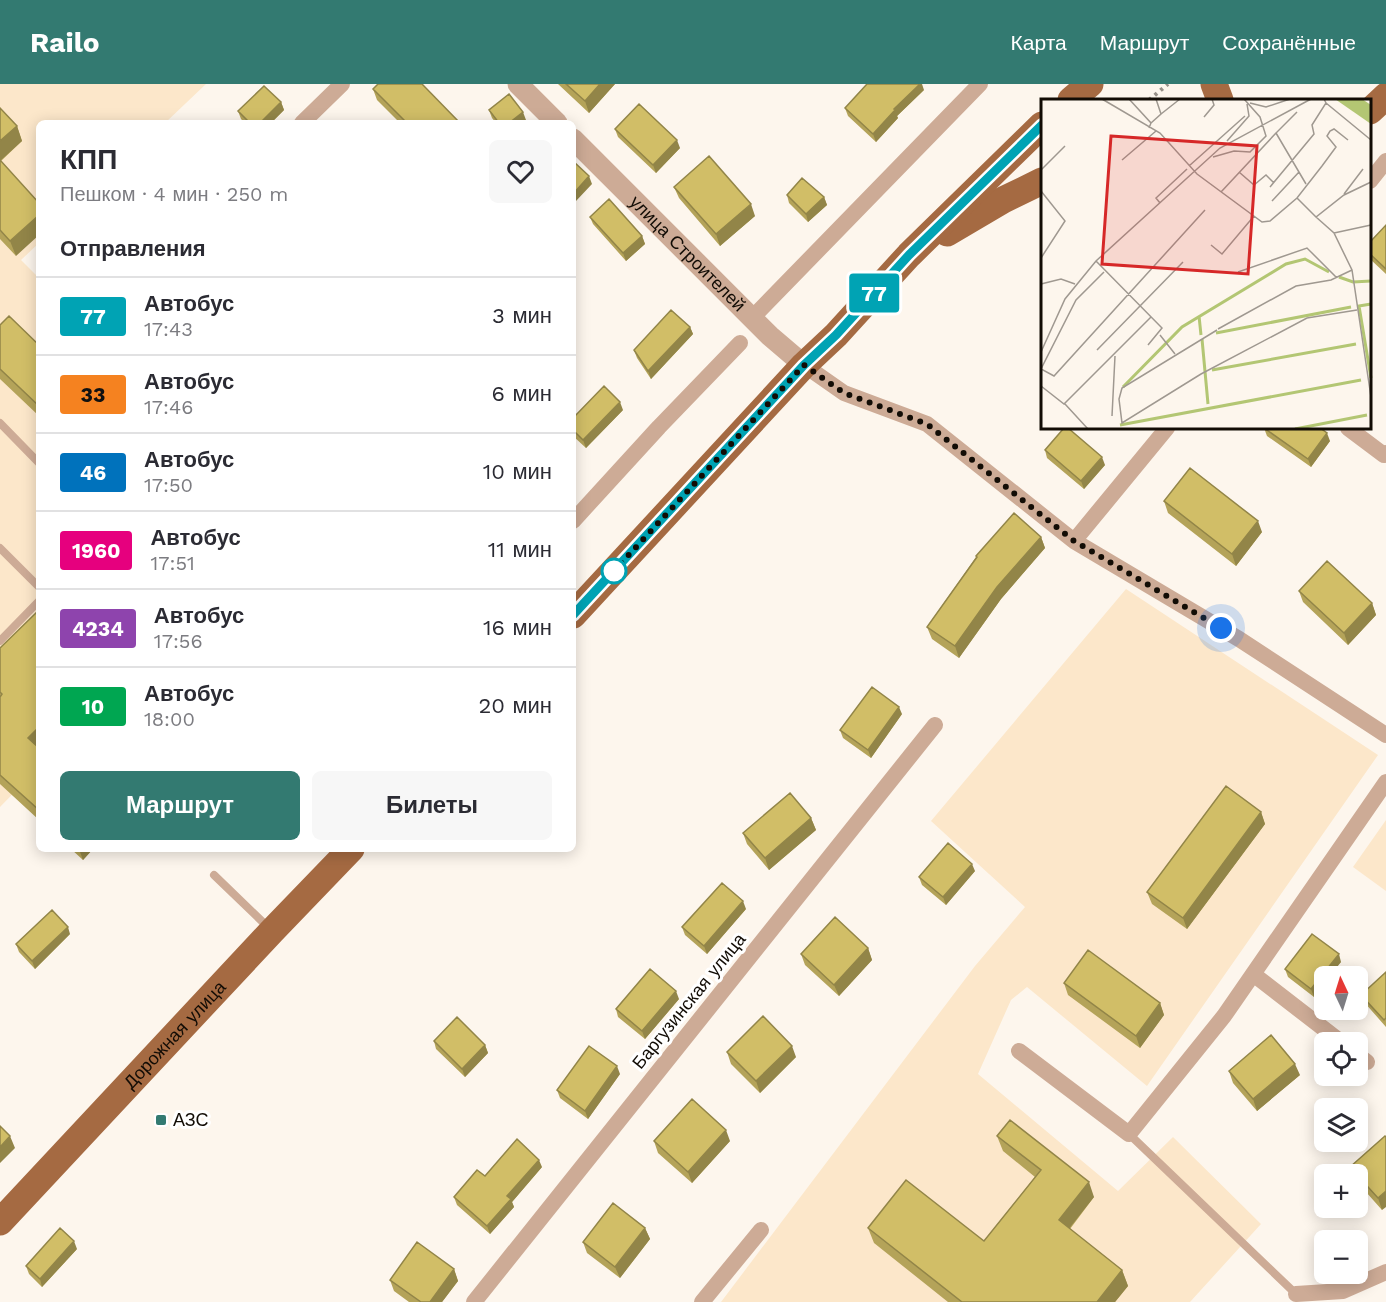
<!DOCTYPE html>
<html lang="ru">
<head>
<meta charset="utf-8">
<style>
	body { margin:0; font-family:"Work Sans",sans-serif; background:#f7f7f7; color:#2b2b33; height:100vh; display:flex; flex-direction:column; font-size:22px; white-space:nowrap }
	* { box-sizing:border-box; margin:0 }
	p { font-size:20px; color:#7c7c81 }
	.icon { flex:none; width:33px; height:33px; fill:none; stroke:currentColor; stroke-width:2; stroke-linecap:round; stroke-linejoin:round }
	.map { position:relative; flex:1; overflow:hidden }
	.drawer { position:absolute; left:36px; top:36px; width:540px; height:732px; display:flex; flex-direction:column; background:#fff; border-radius:9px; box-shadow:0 3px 15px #0003 }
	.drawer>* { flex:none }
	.badge { padding:0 12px; border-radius:4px; font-size:21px; line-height:39px }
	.needle { width:39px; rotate:356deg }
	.controls { position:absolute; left:1314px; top:882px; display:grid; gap:12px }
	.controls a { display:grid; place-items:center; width:54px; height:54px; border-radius:9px; background:#fff; box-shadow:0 3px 15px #0003; font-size:30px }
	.you { position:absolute; width:30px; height:30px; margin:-15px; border:4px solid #fff; border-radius:50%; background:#1a73e8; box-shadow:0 0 0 9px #1a73e833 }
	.map>.badge { position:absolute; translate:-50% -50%; box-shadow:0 0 0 3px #fff }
	h2 { padding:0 24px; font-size:22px; line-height:54px }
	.round { display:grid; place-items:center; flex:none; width:63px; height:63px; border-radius:9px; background:#f7f7f7 }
	.headline { display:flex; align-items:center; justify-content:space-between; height:102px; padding:0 24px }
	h1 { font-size:28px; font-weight:700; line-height:45px }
	.cta { display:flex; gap:12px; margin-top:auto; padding:12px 24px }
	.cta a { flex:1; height:69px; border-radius:9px; background:#337a71; color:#fff; font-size:24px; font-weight:700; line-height:69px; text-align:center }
	.cta a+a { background:#f7f7f7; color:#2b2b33 }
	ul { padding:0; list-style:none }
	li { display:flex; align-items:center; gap:18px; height:78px; padding:0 24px; border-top:2px solid #e1e1e2 }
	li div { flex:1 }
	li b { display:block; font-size:22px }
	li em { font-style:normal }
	li .badge { min-width:66px; font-weight:700; text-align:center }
	header { display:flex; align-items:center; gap:36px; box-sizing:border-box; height:84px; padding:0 30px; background:#337a71; color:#fff }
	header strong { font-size:28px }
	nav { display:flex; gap:33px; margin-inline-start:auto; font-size:21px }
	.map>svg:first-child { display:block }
</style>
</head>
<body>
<header>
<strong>Railo</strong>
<nav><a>Карта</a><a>Маршрут</a><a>Сохранённые</a></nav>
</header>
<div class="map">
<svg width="1386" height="1218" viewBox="0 0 1386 1218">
	<rect width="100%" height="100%" fill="#fdf6ed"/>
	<!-- built -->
	<path fill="#fce7ca" d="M0,0H206L165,39H39V159L21,176L39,194V683L0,723Z
		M1126,505L1378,671L1147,1002L1027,903L1011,916L978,990L1118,1107L1173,1053L1261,1140L1190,1218H721L975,882L1025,823L931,737Z
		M1386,736V807L1353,783Z"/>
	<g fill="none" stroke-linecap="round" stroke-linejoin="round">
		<!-- path -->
		<path stroke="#979088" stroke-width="4" stroke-dasharray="3 4.5" stroke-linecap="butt" d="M1149,16L1168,0"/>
		<!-- service -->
		<path stroke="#cdab96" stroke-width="8" d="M0,339L39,379
			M0,464L39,503
			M0,557L39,517
			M214,791L270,845
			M1129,1050L1296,1210"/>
		<!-- minor -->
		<path stroke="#cdab96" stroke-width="16" d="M302,39L342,0
			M1370,97L1386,77
			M752,234L980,0
			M804,281L844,309L927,340L1074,457L1239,555L1386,651
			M1348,344L1384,371L1386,369
			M573,437L659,343L740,259
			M1074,457L1167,344
			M1253,890L1341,958
			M1019,967L1129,1050L1224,932L1386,698
			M1358,971L1367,978
			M1296,1210L1343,1207L1386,1188
			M474,1218L935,641
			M702,1218L761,1146"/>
		<!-- tertiary -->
		<g stroke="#cdab96" stroke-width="21">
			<path d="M518,0L557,39"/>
			<path id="s1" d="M573,55L770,252L804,281"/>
		</g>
		<!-- primary -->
		<g stroke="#a56a42" stroke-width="27">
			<path d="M1214,0L1220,16"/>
			<path d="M1071,16L1090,0"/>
			<path d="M1370,27L1386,12"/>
			<path d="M947,149L1003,116L1042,97"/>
			<path d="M573,531L804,281L836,251L909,171L1042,41"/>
			<path id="s2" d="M0,1138L272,847L351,765"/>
		</g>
	</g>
	<!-- wall -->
	<path fill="#b4a359" d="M558,0H615L589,29Z
		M373,5L460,39H400L377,16Z
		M924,6L897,32L898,34L876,58L848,32L845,24Z
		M281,18L284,26L271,39H245L241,35L238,27Z
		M0,24L17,42L22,57L1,77L16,172L0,155Z
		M489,26L526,36L522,39H496L492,34Z
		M615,45L680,64L656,89L618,53Z
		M674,103L755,132L720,162L679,114Z
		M787,111L824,113L827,121L808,138L789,119Z
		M590,133L642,152L645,160L626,177L593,140Z
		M1386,141V190L1370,175V158Z
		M0,241L39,261V332L0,295Z
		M690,243L693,250L651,295L637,274L634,266Z
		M623,326L586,364L573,352V334Z
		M1264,344L1330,357L1311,383L1267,352Z
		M1045,366L1105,381L1084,405L1047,374Z
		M1164,417L1262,448L1236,482L1168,429Z
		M1041,453L1045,464L1001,515L959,574L932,555L927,543L976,473V472Z
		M1299,507L1372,519L1376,531L1348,561L1303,518Z
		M0,564L39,664V736L0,700Z
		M902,630L871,674L843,654L840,646Z
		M1261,728L1265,740L1187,845L1152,820L1147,808Z
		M811,734L816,746L769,786L747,760L743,749Z
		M71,765H93L83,776Z
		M975,787L946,821L922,801L919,793Z
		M746,825L707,870L685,851L682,843Z
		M70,850L35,885L19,868L16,860Z
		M868,864L872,876L839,912L805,881L801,870Z
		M1341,878L1324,892V899L1314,913L1288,893L1285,885Z
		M1386,888V943L1364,918L1361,911Z
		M1064,899L1160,919L1164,931L1140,964L1068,911Z
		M679,915L645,955L618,933L616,925Z
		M434,957L485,961L488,969L465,993L436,965Z
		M727,968L796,973L760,1009L731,980Z
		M1229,987L1300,991L1257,1027L1233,999Z
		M620,990L588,1035L560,1014L557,1006Z
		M997,1052L1094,1113L1070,1145L1122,1186L1128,1202L1115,1218H948L874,1159L868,1144L984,1157L1035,1093L1003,1067Z
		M1385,1052L1382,1126L1358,1099V1090H1352L1350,1083Z
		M654,1057H730L692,1099L658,1069Z
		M542,1083L512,1118L514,1123L490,1150L457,1121L454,1113L485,1092Z
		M645,1144L650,1155L620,1194L587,1169L583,1158Z
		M77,1165L42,1203L29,1190L26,1182Z
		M454,1185L458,1197L442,1218H409L394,1207L390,1196Z"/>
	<!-- shaded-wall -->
	<path fill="#928548" d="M600,0H615L589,29L585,17Z
		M920,0H922L924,6L897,32L898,34L876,58L873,50L894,25Z
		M281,18L284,26L271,39H260Z
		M523,28L526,36L522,39H509Z
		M17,42L22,57L0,77V57Z
		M677,56L680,64L656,89L653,81Z
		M589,92L592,100L576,117L574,109Z
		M824,113L827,121L808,138L806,130Z
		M751,120L755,132L720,162L716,150Z
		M39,131V151L16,172L10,157Z
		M642,152L645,160L626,177L623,169Z
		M690,243L693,250L651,295L648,287Z
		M620,318L623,326L586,364L583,356Z
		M1327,349L1330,357L1311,383L1308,375Z
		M1102,373L1105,381L1084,405L1081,397Z
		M1258,437L1262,448L1236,482L1232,470Z
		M1041,453L1045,464L1001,515L959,574L955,562L997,503Z
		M1372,519L1376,531L1348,561L1344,549Z
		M899,623L902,630L871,674L868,666Z
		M39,643V663L33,669L28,654Z
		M1261,728L1265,740L1187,845L1183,834Z
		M811,734L816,746L769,786L765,774Z
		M79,765H93L83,776Z
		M972,780L975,787L946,821L943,813Z
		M743,817L746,825L707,870L704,862Z
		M68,843L70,850L35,885L32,877Z
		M868,864L872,876L839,912L834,901Z
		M1339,870L1341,878L1330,892H1324V899L1314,913L1311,905Z
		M676,907L679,915L645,955L642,947Z
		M1160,919L1164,931L1140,964L1136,952Z
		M485,961L488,969L465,993L462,985Z
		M792,962L796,973L760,1009L756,997Z
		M1295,980L1300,991L1257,1027L1253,1015Z
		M617,982L620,990L588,1035L585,1027Z
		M726,1046L730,1057L692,1099L688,1088Z
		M10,1052L15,1064L0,1079V1063Z
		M539,1076L542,1083L512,1118L514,1123L490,1150L487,1142L507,1112Z
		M1089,1098L1094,1113L1064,1151L1059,1136Z
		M1386,1107V1123L1382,1126L1378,1114Z
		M645,1144L650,1155L620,1194L615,1183Z
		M74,1157L77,1165L42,1203L40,1195Z
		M454,1185L458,1197L442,1218H430Z
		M1122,1186L1128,1202L1115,1218H1097Z"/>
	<!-- building -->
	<path fill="#d1be67" stroke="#928548" stroke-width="1.5" d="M378,0H422L460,39H407L373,5Z
		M566,0H600L585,17Z
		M867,0H920L894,25L895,26L873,50L845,24Z
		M264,2L281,18L260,39H250L238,27Z
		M509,10L523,28L509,39H499L489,26Z
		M639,20L677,56L653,81L615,45Z
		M0,24L17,42L0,57Z
		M709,72L751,120L716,150L674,103Z
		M0,76L39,119V131L10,157L0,146Z
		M573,77L589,92L574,109L573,108Z
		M802,94L824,113L806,130L787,111Z
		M609,115L642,152L623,169L590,133Z
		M1386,141V185L1370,170V158Z
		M671,226L690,243L648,287L634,266Z
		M9,232L39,261V322L0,285V241Z
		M604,302L620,318L583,356L573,346V334Z
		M1064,344H1068L1102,373L1081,397L1045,366Z
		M1264,344H1320L1327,349L1308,375Z
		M1190,384L1258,437L1232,470L1164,417Z
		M1014,429L1041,453L997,503L955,562L927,543L977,473L976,472Z
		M1327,477L1372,519L1344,549L1299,507Z
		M39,526V643L28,654L39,664V726L0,691V613L2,610L0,608V564Z
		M872,603L899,623L868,666L840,646Z
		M1226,702L1261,728L1183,834L1147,808Z
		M790,709L811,734L765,774L743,749Z
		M948,759L972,780L943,813L919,793Z
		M722,799L743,817L704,862L682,843Z
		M52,826L68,843L32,877L16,860Z
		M835,833L868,864L834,901L801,870Z
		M1312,850L1339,870L1311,905L1285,885Z
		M1088,866L1160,919L1136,952L1064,899Z
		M650,885L676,907L642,947L616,925Z
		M1386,888V934L1384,936L1361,911Z
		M763,932L792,962L756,997L727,968Z
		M457,933L485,961L462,985L434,957Z
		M1271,951L1295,980L1253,1015L1229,987Z
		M589,962L617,982L585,1027L557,1006Z
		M692,1015L726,1046L688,1088L654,1057Z
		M1010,1036L1089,1098L1059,1136L1122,1186L1097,1218H962L868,1144L906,1096L984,1157L1041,1086L997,1052Z
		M0,1042L10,1052L0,1063Z
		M1385,1052L1386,1053V1107L1378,1114L1358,1092V1090H1356L1350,1083Z
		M517,1055L539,1076L507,1112L511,1115L487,1142L454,1113L477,1086L485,1092Z
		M613,1119L645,1144L615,1183L583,1158Z
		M60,1144L74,1157L40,1195L26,1182Z
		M417,1158L454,1185L430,1218H421L390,1196Z"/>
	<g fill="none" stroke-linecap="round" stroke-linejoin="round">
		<defs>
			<path id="line" d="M573,531L804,281L836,251L909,171L1042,41"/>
		</defs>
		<!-- line casing -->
		<use href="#line" stroke="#fff" stroke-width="14"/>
		<!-- line -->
		<use href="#line" stroke="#00a3b4" stroke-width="9"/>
		<!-- walk -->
		<path stroke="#120c05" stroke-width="6" stroke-dasharray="0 10.8" d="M614,487L804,281L844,309L927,340L1074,457L1221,544"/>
	</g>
	<!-- markers -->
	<circle fill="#fff" stroke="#00a3b4" stroke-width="3" cx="614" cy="487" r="12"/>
	<rect fill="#337a71" stroke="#fff" stroke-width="2" x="155" y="1030" width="12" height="12" rx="3"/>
	<g text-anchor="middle" stroke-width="6" stroke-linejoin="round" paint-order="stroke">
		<!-- street labels -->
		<g font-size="18" fill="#120c05" stroke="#fff">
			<text dy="6" stroke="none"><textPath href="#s1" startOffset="162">улица Строителей</textPath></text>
			<text transform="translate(689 917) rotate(-51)" y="6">Баргузинская улица</text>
			<text dy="6" stroke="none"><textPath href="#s2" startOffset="256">Дорожная улица</textPath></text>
		</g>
		<!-- poi labels -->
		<g font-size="18" fill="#120c05" stroke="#fff" text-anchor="start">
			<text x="173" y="1042">АЗС</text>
		</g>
	</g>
	<!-- overview -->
	<g transform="translate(1041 15)">
		<rect width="330" height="330" fill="#fdf6ed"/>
		<path d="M294,0H321L330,6V25Z" fill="#b3c673"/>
		<path fill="none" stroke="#b3c673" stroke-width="3" d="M298,178L312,183L330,182M330,205L318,207L330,279M158,217L160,236M175,234L310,208M161,240L167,305M171,271L315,245M82,288L141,228L245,165L264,160L288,173M79,326L320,281M254,330L326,316"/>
		<path fill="none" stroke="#9f9890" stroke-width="1.5" d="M61,0L119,34L156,75L221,123L229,122L256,99L281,67L295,48L286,37L289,32L293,30L307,41M88,0L110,24L108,29M209,4L225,8L249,0M285,4L330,41M256,13L235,34L265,85M120,15L139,0M163,18L173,6L171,0M110,24L120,15L115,0M186,42L208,17L206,5M172,58L193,52L209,53L225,37L219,18L203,0M81,61L115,32M148,67L204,17M0,71L24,47M198,73L213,86L225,76L233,84M229,88L273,35L271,26L285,4L283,0M0,92L24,122L0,159M180,93L235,34M303,95L322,70M256,99L275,118L303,96L330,83M231,102L258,73M119,104L115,99L146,70M275,118L293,134L311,171L330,298M293,134L330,126M170,146L181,155L213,117M55,162L121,229L107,246M63,173L35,201L0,270L13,277L164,111M197,173L266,149L296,179M0,185L20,180L34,185M177,230L255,187L290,181L311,171M176,231L81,289L78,300L81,324L160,275L266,219L316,211M119,236L134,255M56,251L142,163M0,253L24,200L55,162L179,49L270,0M0,287L23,305L110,218M24,305L47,330M71,317L74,257"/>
		<path fill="#d62828" fill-opacity="0.15" stroke="#d62828" stroke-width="3" d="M70,37L216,47L207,175L61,165Z"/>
		<rect width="330" height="330" fill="none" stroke="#120c05" stroke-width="3"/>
	</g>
</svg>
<div class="controls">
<a><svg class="needle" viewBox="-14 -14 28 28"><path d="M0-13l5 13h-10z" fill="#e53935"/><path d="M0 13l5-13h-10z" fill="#7c7c81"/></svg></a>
<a><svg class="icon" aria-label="locate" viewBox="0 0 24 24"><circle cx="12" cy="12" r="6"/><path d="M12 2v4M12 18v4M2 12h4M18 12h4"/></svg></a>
<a><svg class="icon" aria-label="layers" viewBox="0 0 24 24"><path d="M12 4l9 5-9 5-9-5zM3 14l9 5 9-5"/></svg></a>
<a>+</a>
<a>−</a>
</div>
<div class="you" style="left:1221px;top:544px"></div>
<b class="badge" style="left:874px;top:209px;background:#00a3b4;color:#fff">77</b>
<section class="drawer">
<div class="headline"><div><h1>КПП</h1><p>Пешком · 4 мин · 250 m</p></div><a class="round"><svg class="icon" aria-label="heart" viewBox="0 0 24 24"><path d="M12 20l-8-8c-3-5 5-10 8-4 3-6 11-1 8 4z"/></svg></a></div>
<h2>Отправления</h2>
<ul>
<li><span class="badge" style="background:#00a3b4;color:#fff">77</span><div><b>Автобус</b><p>17:43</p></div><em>3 мин</em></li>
<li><span class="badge" style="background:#f58220;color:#111">33</span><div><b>Автобус</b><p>17:46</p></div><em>6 мин</em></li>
<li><span class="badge" style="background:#0072bc;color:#fff">46</span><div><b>Автобус</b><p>17:50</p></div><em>10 мин</em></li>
<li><span class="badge" style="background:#e6007e;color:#fff">1960</span><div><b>Автобус</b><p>17:51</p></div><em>11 мин</em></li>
<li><span class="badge" style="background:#8e44ad;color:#fff">4234</span><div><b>Автобус</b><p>17:56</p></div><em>16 мин</em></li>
<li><span class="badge" style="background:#00a651;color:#fff">10</span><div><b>Автобус</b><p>18:00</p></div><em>20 мин</em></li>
</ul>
<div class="cta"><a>Маршрут</a><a>Билеты</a></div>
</section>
</div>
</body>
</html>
